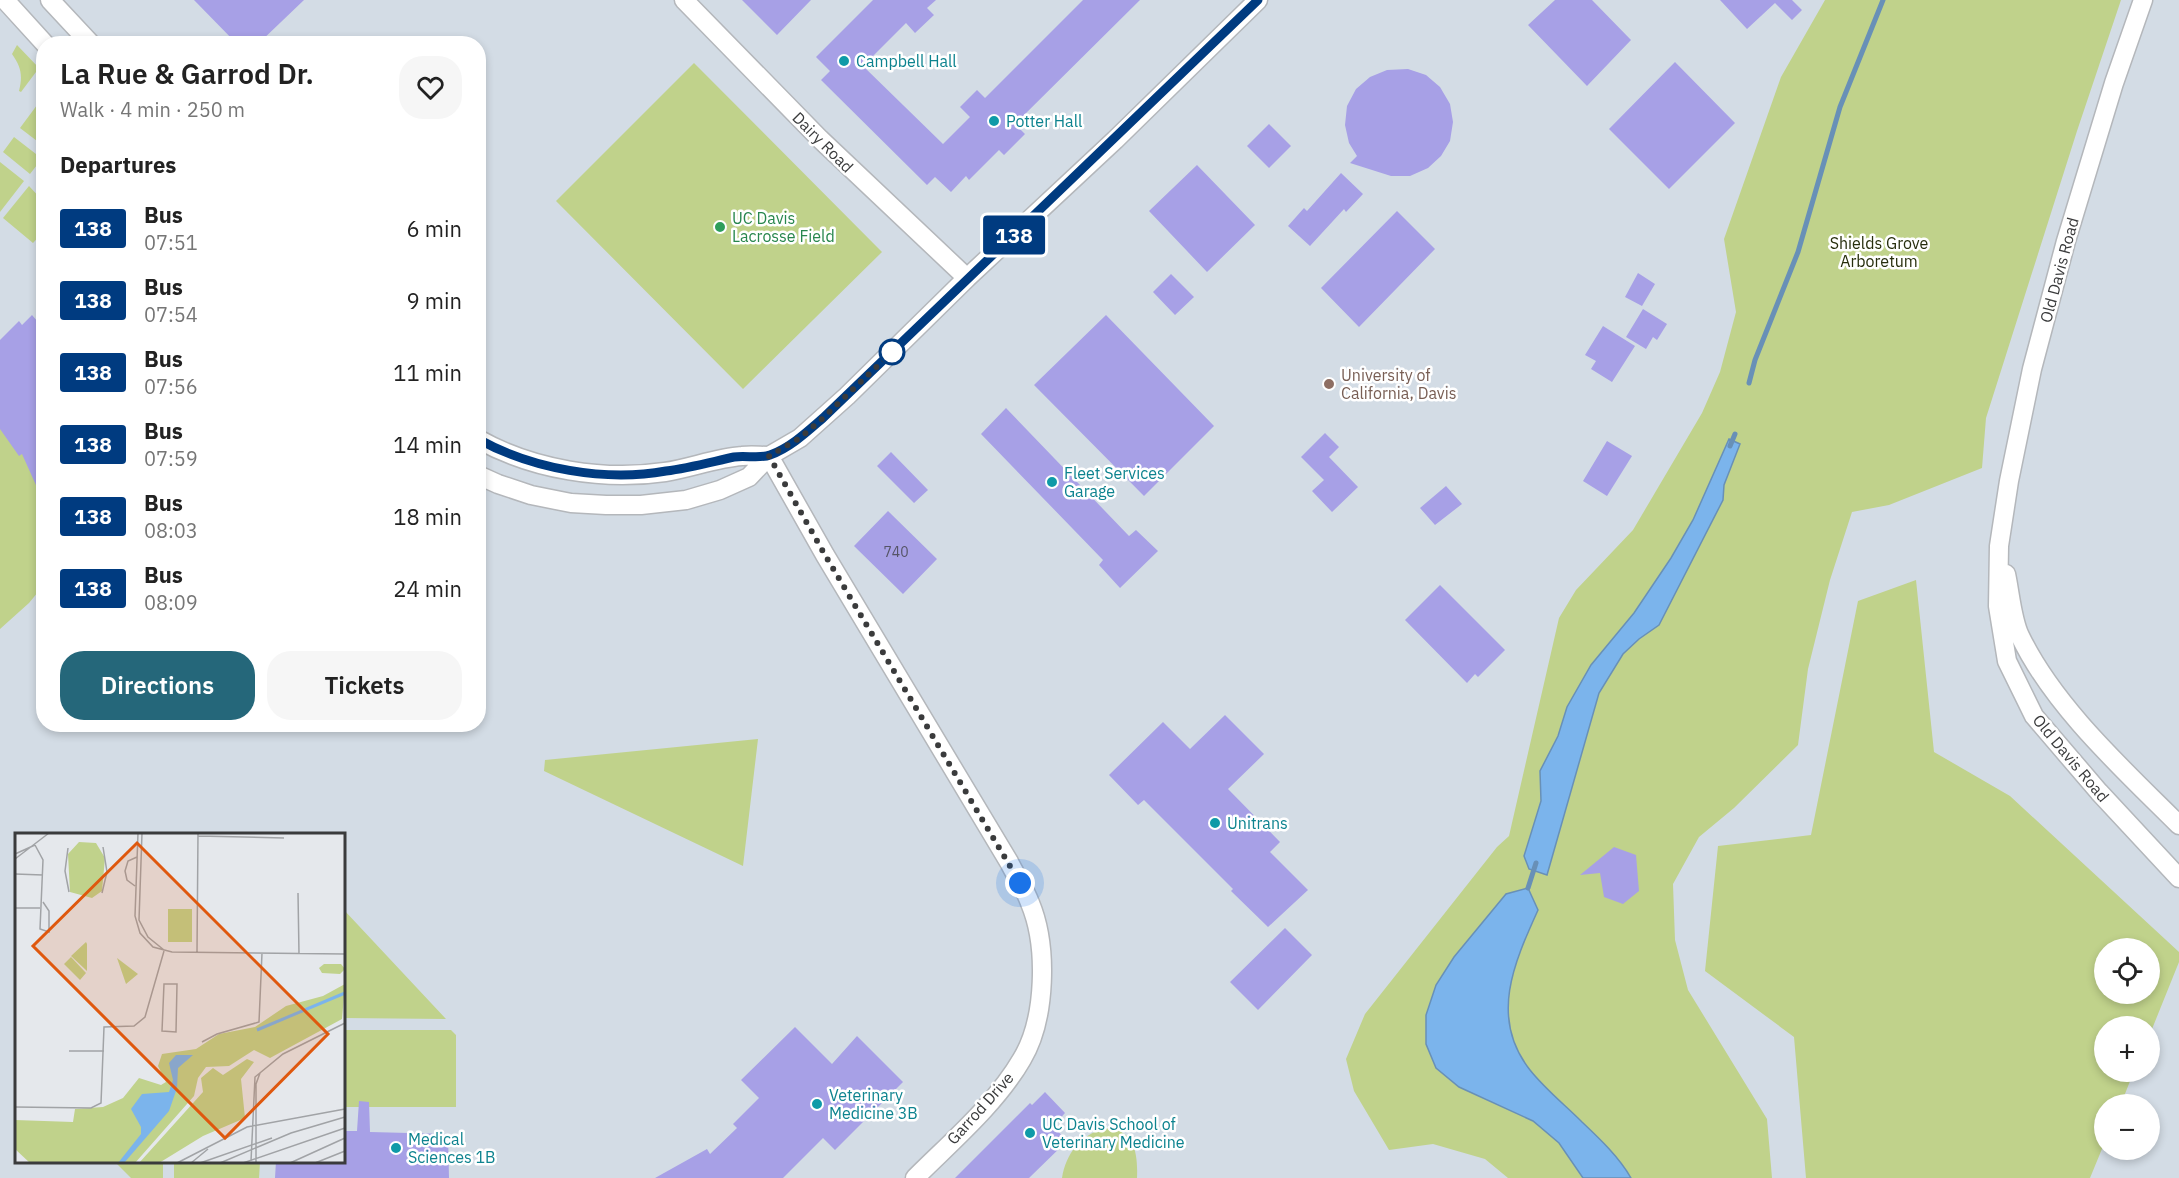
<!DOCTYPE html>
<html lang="en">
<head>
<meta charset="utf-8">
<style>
	body { margin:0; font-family:"IBM Plex Sans",sans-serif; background:#f6f6f6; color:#222; height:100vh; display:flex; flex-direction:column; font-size:22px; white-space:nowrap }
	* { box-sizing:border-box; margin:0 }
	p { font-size:20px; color:#767676 }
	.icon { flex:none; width:33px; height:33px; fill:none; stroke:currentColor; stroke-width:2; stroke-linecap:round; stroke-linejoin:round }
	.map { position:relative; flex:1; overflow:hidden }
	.side { position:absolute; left:36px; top:36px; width:450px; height:696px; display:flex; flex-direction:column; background:#fff; border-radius:24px; box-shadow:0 3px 9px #0003 }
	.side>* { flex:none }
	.badge { padding:0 12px; border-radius:4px; font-size:21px; line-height:39px }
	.tools { position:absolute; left:2094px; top:938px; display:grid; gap:12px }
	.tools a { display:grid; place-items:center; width:66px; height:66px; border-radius:50%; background:#fff; box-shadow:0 3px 9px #0003; font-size:30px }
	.you { position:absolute; width:30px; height:30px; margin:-15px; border:4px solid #fff; border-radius:50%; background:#1a73e8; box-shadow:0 0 0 9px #1a73e833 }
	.map>.badge { position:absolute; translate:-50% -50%; box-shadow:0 0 0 3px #fff }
	h2 { padding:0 24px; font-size:22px; line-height:54px }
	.round { display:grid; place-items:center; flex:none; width:63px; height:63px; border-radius:24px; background:#f6f6f6 }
	.summary { display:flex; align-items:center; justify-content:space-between; height:102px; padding:0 24px }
	h1 { font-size:28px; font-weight:600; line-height:45px }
	.action { display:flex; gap:12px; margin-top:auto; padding:12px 24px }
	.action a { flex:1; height:69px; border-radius:24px; background:#25677a; color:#fff; font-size:24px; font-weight:600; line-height:69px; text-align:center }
	.action a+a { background:#f6f6f6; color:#222 }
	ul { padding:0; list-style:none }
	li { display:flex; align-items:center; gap:18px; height:72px; padding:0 24px }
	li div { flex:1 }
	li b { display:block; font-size:22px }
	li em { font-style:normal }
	li .badge { min-width:66px; font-weight:700; text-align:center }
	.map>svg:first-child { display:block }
</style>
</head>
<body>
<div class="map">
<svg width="2179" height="1178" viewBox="0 0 2179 1178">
	<rect width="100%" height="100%" fill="#e5e8ec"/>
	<!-- built -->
	<path fill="#d3dce5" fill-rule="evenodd" d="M0,0H2179V1178H0ZM44,44H478V724H44ZM16,834H344V1162H16ZM2104,948H2150V993H2104ZM2104,1026H2150V1071H2104ZM2104,1104H2150V1149H2104Z"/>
	<!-- green -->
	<path fill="#c0d28b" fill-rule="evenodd" d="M1825,0H2121L2077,131L1986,418L1982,468L1889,505L1852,512L1830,580L1808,669L1798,745L1734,808L1699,837L1673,884L1675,940L1688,990L1767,1119L1772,1178H1508L1485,1159L1433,1144L1389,1150L1354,1091L1346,1059L1365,1014L1497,847L1509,836L1559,618L1576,590L1633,530L1702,413L1720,372L1736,312L1724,239L1781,77Z
		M17,45L39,68L21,92L19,91C23,75 21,67 12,54Z
		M694,63L882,252L743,389L556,201Z
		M43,97V102L37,141L20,128Z
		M14,137L36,154L37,165L30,174L3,152Z
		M0,162L24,181L0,212Z
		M29,186L43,201V232L33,243L3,218Z
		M0,359L44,415L43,586L29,603L0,629Z
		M1916,580L1934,752L2010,796L2179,952V962L2150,1034V1026H2104V1071H2134L2121,1104H2104V1144L2090,1178H1806L1794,1037L1705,971L1718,846L1811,835L1858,601ZM2104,948H2150V993H2104Z
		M758,739L743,866L544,771L545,760Z
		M344,910L446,1019L344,1018Z
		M344,1030H451L456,1035V1107H344Z
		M1105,1128C1135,1129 1138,1154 1137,1178H1062C1066,1153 1081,1135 1105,1128Z
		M115,1162H163V1178H131Z
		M174,1162H260L259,1178H174Z"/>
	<!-- water -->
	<path fill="#7bb4ec" stroke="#6890b7" stroke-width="1.5" d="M1729,439L1740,444L1724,485L1723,500L1659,625L1639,639L1623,654L1599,693L1547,875L1529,869L1524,856L1541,801L1540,771L1558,736L1567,707L1591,665L1634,613L1671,558L1693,520Z
		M1528,888L1538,910C1514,963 1489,1018 1530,1070C1545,1089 1565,1105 1582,1122C1600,1139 1619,1157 1631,1178H1583L1559,1143L1533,1121L1459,1087L1436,1068L1426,1044V1015L1436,985L1454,957L1506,894Z"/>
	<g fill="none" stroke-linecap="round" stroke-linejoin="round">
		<!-- stream -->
		<path stroke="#6890b7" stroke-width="5" d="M1749,383L1755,360L1798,252L1840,107L1883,0
			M1730,446L1735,434
			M1528,888L1536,863"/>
	</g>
	<!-- building -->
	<path fill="#a7a0e6" d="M194,0H304L258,44H237Z
		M742,0H811L777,35Z
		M873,0H936L927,8L934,15L915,33L906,23L863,66L943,144L970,117L960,107L977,90L985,98L1083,0H1140L1015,124L1025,134L1004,155L999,150L969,180L966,176L951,192L935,177L927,185L821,80L830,71L816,57Z
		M1555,0H1592L1631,40L1587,86L1528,25Z
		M1720,0H1792L1802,10L1792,20L1775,3L1747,29Z
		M1675,62L1735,123L1669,189L1609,129Z
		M1408,69L1426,75L1440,87L1450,104L1453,122L1450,141L1441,156L1428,168L1410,176H1391L1350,163L1357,156L1349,143L1345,125L1347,106L1356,89L1370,77L1387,70Z
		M1269,124L1291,146L1269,168L1247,146Z
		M1197,165L1255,225L1207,272L1149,211Z
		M1341,173L1363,194L1346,212L1344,209L1310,246L1288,226L1304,208L1307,211Z
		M1397,211L1435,249L1359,327L1321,288Z
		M1638,273L1655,284L1642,306L1625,297Z
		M1171,274L1194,297L1175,315L1153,292Z
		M1643,309L1667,324L1657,340L1653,337L1646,349L1626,337Z
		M32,315L44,329V503L22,454L19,456L0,429V340L19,321L22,325Z
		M1106,315L1214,426L1144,496L1034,385Z
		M1603,326L1635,346L1612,382L1591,369L1596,361L1585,355Z
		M1006,408L1129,536L1136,530L1158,551L1120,588L1099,565L1103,560L981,434Z
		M1325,433L1339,447L1329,457L1358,487L1332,512L1312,491L1324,480L1301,457Z
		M1607,441L1632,456L1607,496L1583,481Z
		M891,452L928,490L914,503L877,466Z
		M1446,486L1462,504L1435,525L1420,508Z
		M888,511L937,559L903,594L854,546Z
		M1440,585L1505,650L1478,677L1475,674L1467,683L1405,620Z
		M1225,715L1264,754L1228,789L1280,842L1270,852L1308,890L1268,927L1231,891L1233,889L1144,800L1138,805L1109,775L1163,722L1190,749Z
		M1614,847L1636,855L1639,891L1623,904L1604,897L1600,873L1580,875Z
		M1285,928L1312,955L1258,1010L1230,982Z
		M795,1027L832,1064L857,1036L903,1082L835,1150L823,1138L783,1178H655L707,1149L710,1154L737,1128L733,1124L759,1098L741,1080Z
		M1045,1092L1065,1113L1053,1126L1067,1141L1029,1178H955L1030,1103L1032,1105Z
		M359,1101L369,1102L370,1132L448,1134L449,1178H275L276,1161H344V1131H357Z"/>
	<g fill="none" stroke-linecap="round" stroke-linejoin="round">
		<defs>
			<path id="minor" d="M5,0L45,44
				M50,0L91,44
				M684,0L820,139L967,278
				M2143,0L2114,83L2066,241L2032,369L2009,481L1999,546L1998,606L2007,661L2034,716L2099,792L2179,878
				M478,439C533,470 604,481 665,472C691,468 716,458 742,456C751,455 760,456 769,456
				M769,456L825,555L1009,862C1016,876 1025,889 1030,903C1048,946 1046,1019 1022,1059C996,1104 951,1142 915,1178
				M478,475L498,484L531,495L571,503L606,505H641L686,500L720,490L749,477L769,456L800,438L847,396L967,278L1115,140L1258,0
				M2006,574C2010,592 2012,620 2020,636C2054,707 2124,770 2179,825"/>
		</defs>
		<!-- minor casing -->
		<use href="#minor" stroke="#b4b7bb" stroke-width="21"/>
		<!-- minor -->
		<use href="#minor" stroke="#fff" stroke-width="18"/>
	</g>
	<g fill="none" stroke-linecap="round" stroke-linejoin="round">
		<defs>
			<path id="line" d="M478,439C532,469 605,482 666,471C689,468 711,462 734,457C745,455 760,459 770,455C790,448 808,431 823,418L1258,0"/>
		</defs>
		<!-- line casing -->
		<use href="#line" stroke="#fff" stroke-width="14"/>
		<!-- line -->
		<use href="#line" stroke="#003b80" stroke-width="9"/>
		<!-- walk -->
		<path stroke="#3a3b3c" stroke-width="6" stroke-dasharray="0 10.8" d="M892,352L823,418L800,438L769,456L825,555L1020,883"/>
	</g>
	<!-- markers -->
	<g fill="#0f9aa8" stroke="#fff" stroke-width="2">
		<circle cx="844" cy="61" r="6"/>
		<circle cx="994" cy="121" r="6"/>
		<circle cx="1052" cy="482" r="6"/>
		<circle cx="1215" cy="823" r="6"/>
		<circle cx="817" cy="1104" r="6"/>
		<circle cx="1030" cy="1133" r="6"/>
		<circle cx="396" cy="1148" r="6"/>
	</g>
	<circle fill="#2e9e5b" stroke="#fff" stroke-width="2" cx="720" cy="227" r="6"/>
	<circle fill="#fff" stroke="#003b80" stroke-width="3" cx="892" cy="352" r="12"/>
	<circle fill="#8d6e63" stroke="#fff" stroke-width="2" cx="1329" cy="384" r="6"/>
	<g text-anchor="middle" stroke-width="5" stroke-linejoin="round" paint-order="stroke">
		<!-- number labels -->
		<g font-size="14" fill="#555466">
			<text x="896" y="557">740</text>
		</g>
		<!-- culture labels -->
		<g font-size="16" fill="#0d838f" stroke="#fff" text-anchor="start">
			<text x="856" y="67">Campbell Hall</text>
			<text x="1006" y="127">Potter Hall</text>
			<text x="1064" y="479">Fleet Services<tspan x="1064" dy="18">Garage</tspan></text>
			<text x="1227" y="829">Unitrans</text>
			<text x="829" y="1101">Veterinary<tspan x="829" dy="18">Medicine 3B</tspan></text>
			<text x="1042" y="1130">UC Davis School of<tspan x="1042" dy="18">Veterinary Medicine</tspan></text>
			<text x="408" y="1145">Medical<tspan x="408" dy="18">Sciences 1B</tspan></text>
		</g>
		<!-- street labels -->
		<g font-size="16" fill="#3a3b3c" stroke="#fff">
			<text transform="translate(823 142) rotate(45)" y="6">Dairy Road</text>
			<text transform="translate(2059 270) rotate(-75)" y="6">Old Davis Road</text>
			<text transform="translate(2071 758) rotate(50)" y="6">Old Davis Road</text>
			<text transform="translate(980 1108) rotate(-48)" y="6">Garrod Drive</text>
		</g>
		<!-- leisure labels -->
		<g font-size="16" fill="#27864d" stroke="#fff" text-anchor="start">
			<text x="732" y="224">UC Davis<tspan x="732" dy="18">Lacrosse Field</tspan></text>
		</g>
		<!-- park labels -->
		<g font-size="16" fill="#272e0d" stroke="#fff">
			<text x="1879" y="249">Shields Grove<tspan x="1879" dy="18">Arboretum</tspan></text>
		</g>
		<!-- education labels -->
		<g font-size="16" fill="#785e54" stroke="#fff" text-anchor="start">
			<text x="1341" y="381">University of<tspan x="1341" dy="18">California, Davis</tspan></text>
		</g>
	</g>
	<!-- overview -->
	<g transform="translate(15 833)">
		<rect width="330" height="330" fill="#e5e8ec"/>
		<path d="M64,9L81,10L90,25L87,58L77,65L55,59L53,21ZM153,76H177V109H153ZM71,109L72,111V138L56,123ZM56,124L71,140L65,147L49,131ZM102,125L123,141L111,151ZM309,131H326L330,136L325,141L307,140L304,135ZM330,151L327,186L255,225L239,217L214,233L191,234L183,245L179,263L120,330H15L0,316V287L58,289L60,276L88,274L108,265L124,245L146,252L151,249L143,233L147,221L181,216L204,201L240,194L271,173L308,163ZM232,226L239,229L226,246L230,285L188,303L144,330H124L188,259L186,245L198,235L208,242Z" fill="#c0d28b"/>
		<path d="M161,222H178L163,235L162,255L154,278L109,330H103L126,301V294L116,276L127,261L154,259L158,247L154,230Z" fill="#7bb4ec"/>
		<path fill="none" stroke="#7bb4ec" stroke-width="3" d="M242,197L330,160"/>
		<path fill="none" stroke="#a1a3a6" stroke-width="1.5" d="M123,0L120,83L125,100L138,114L157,119L330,121M127,0L124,87L133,104L149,117M183,3L269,5M20,12L28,27L25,96L34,99V78L28,69M53,15L50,38L54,59M0,21L20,12M0,26L34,0M0,41L28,42M120,53L112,47L110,38L113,28L122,24M87,60L92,39L88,14M283,60L284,121M0,75H25M182,119L183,0M149,151H162L161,199L147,198ZM187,209L202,201L244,189L247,120M54,218H89M0,274L76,275L86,270L89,194L119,193L130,184L149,118M236,328L240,244L268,221L330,190M162,330L232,294L330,276M176,330L193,316M185,330L257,305M205,330L276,300L330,284M228,330L330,295M241,330V251L245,240M275,330L330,305M300,330L330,318"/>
		<path fill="#df580e" fill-opacity="0.15" stroke="#df580e" stroke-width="3" d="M122,10L313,201L210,305L18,113Z"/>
		<rect width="330" height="330" fill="none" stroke="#3a3b3c" stroke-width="3"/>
	</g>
</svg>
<div class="tools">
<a><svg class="icon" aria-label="locate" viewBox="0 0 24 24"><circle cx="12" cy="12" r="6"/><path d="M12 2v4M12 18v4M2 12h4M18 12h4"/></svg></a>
<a>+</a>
<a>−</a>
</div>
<div class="you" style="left:1020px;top:883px"></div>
<b class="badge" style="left:1014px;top:235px;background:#003b80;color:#fff">138</b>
<section class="side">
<div class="summary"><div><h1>La Rue &amp; Garrod Dr.</h1><p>Walk · 4 min · 250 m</p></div><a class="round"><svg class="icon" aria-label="heart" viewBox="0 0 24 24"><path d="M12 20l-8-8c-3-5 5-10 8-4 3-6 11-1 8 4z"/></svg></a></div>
<h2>Departures</h2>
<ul>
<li><span class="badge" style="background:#003b80;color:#fff">138</span><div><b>Bus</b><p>07:51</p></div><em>6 min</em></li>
<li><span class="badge" style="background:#003b80;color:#fff">138</span><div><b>Bus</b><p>07:54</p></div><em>9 min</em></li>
<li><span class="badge" style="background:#003b80;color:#fff">138</span><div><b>Bus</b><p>07:56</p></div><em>11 min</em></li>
<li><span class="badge" style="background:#003b80;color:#fff">138</span><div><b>Bus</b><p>07:59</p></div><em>14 min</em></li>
<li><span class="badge" style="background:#003b80;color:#fff">138</span><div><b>Bus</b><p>08:03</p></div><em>18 min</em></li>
<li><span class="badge" style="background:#003b80;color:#fff">138</span><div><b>Bus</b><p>08:09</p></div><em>24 min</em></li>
</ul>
<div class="action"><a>Directions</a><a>Tickets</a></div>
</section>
</div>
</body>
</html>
